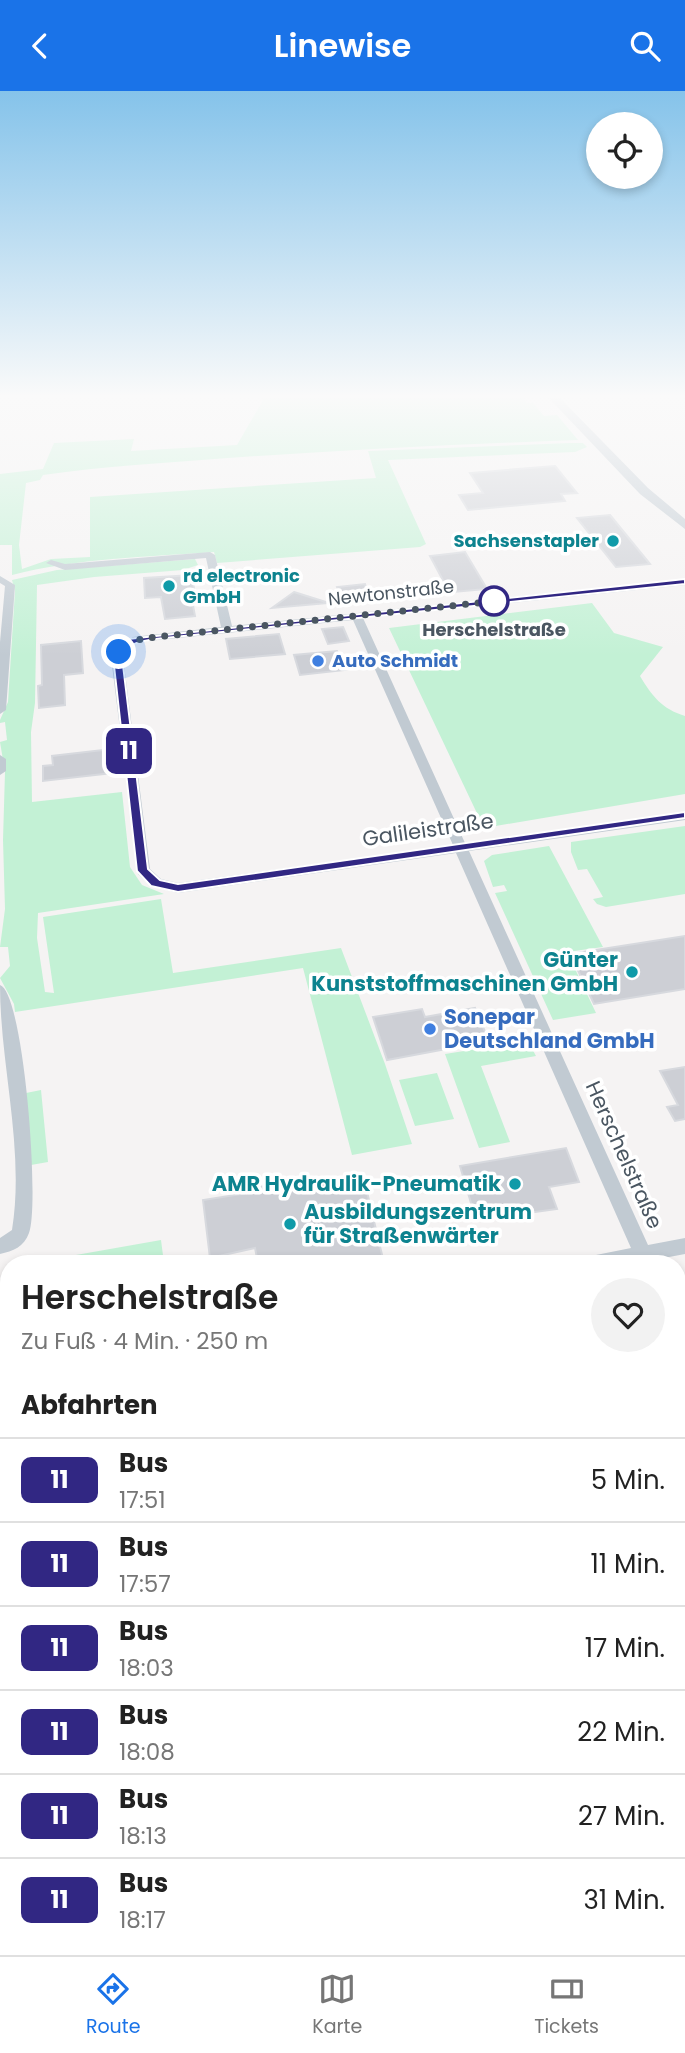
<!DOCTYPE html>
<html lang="de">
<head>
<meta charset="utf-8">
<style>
	body { margin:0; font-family:Poppins,sans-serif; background:#f2f2f2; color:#222; height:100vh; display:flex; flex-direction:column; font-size:26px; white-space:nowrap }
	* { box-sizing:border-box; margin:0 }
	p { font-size:23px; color:#767676 }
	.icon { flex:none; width:38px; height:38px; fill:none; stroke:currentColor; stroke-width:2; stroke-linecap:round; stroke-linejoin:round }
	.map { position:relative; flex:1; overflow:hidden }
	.panel { position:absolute; left:0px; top:1164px; width:686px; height:702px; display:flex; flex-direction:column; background:#fff; border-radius:28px 28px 0 0; box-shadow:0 4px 10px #0003 }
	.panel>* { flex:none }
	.badge { padding:0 14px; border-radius:10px; font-size:24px; line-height:46px }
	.tools { position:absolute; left:586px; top:21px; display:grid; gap:14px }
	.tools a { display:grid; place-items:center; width:77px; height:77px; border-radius:50%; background:#fff; box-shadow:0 4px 10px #0003; font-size:35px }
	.you { position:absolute; width:35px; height:35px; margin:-18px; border:5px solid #fff; border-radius:50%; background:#1a73e8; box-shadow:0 0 0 10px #1a73e833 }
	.map>.badge { position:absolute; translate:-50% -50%; box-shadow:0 0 0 4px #fff }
	h2 { padding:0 21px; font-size:26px; line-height:63px }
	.round { display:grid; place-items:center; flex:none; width:74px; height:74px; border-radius:37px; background:#f2f2f2 }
	.head { display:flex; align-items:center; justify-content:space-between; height:119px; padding:0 21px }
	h1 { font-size:33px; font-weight:600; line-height:52px }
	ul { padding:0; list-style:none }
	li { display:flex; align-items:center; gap:21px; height:84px; padding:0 21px; border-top:2px solid #e0e0e0 }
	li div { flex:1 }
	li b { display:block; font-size:26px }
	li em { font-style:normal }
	li .badge { min-width:77px; font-weight:700; text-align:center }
	header { display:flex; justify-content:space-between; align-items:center; height:91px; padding:0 21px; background:#1a73e8; color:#fff; font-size:32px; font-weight:600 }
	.tab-bar { display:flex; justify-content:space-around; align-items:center; height:98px; border-top:2px solid #e0e0e0; background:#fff; font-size:19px; color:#767676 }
	.tab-bar a { display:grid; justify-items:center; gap:4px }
	.tab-bar .active { color:#1a73e8 }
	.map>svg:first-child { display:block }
</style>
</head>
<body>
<header><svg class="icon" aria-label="back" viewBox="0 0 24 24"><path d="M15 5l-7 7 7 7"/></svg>Linewise<svg class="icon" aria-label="search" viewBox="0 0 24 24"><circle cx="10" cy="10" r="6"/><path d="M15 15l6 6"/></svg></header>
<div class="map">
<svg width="685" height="1864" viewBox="0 0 685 1864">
	<rect width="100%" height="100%" fill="#f5f3f3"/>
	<!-- green -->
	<path fill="#c3f1d5" d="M266,304H520L527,312H533L544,325L557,324L578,349C461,353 345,359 228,367C166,372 104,375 43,384L40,389L26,392L19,454L22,478L51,468L90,466V406L376,387L368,360L570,352H583L587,356L575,361L388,369L426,453L420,456L217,472L214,461C147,466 78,467 12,484V454H0V383L43,378L54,352L134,348L131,360L237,354Z
		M195,468L198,474L183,479L94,486L37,494L35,612L31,641L32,711L122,701L130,776L142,794L164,803L38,822L37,847L45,901L54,902L43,826L161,808L173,882L341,857L385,973L412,1053L352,1064L303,877L15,921L14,913L0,887L10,875L8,856H0L5,818L3,749L5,681L0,651L7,649L5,631L0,632V629L8,611L15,500L12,489L57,479Z
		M592,512L614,542L663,556L640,585C652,605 662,618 685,625V703L484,737L389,537Z
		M685,735V803L606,816L597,813L593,808L603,806L587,778L578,779L571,761V751Z
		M549,755L603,856L567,861L596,922L553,929L495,802L507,800L504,794L493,796L484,770L492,764Z
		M528,950L536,965L481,975L510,1051L479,1057L445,963Z
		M437,982L454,1028L415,1035L399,989Z
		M41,999L48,1071L31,1074L26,1002Z
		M161,1149L164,1172H59V1167Z"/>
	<!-- building -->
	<path fill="#cdcfd5" stroke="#d7d9de" stroke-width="2" d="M555,375L577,402L561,403L565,410L468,419L459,404L483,402L470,382Z
		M610,424L650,473L616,476L577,427Z
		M465,461L487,498L453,501L449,495H446L430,465Z
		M192,484L195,504H191L195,525L165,528L161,506L145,507L144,487Z
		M365,493L370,509L342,511L337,496Z
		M294,501L329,512H328L272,517Z
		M343,536L349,550L328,553L322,538Z
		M279,543L285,563L230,568L226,548Z
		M81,550L83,582L64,584L65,614L39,617L38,595L42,594L41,554Z
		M337,560L345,579L300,584L294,564Z
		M111,658L112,682L43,690V675L53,674L52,665Z
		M685,845V898L594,913L570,863Z
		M475,917L489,950L387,969L373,926L422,918L425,926Z
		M685,976V1028L675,1030L667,1016L678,1014L660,980Z
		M566,1057L579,1091L549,1096L557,1118L476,1129L460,1075Z
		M363,1084L384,1172H258L255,1157L210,1167L203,1109L248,1102L247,1096L282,1095L283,1097Z"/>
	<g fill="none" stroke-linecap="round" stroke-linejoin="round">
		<!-- minor -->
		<path fill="#c1cad2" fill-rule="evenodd" d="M210,461L215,464L232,535L685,488V494L363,527L465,752L685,721V729L469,760L648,1154L685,1147V1163L637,1172H584L586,1166L631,1157L456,762L178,802L151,795L138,783L111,566L120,554L133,546L221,536L206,467L65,479L46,472L51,469L65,473ZM353,529L453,754L178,792L161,788L150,778L123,566C128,555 136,552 148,550Z
			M0,485L15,494L6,619L0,623V551L5,495L0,492Z
			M0,664L6,668V680L0,684Z
			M0,894C24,902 40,1114 29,1142C24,1156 13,1160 0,1163V1147L12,1139C25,1058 0,975 0,894Z
			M9,1791V1834L0,1838V1794Z"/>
		<!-- tertiary -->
		<path fill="#c1cad2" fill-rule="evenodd" d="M546,304H557L648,397L685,428V438L640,403Z"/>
	</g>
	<!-- sky -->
	<linearGradient id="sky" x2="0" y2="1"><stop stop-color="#85c3ea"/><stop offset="0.54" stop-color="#fafafa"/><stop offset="1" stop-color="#fafafa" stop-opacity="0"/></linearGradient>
	<rect width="685" height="565" fill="url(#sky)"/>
	<!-- line -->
	<path fill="#312783" stroke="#fff" stroke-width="2" d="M685,488V493L155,548C140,551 129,551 122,566L148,778L160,789L178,793L685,721V727L178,801L151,795L137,780L113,566L119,554L128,548Z"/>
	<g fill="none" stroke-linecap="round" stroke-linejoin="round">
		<!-- walk -->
		<path stroke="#4a5661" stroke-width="7" stroke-dasharray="0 12.6" d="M119,561L131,550L155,546L497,510H494"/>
	</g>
	<!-- markers -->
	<g fill="#0f9aa8" stroke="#fff" stroke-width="2.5">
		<circle cx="613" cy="450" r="7"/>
		<circle cx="169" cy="495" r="7"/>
		<circle cx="632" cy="881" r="7"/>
		<circle cx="515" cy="1093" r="7"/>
		<circle cx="290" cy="1133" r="7"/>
	</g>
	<circle fill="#fff" stroke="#312783" stroke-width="3.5" cx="494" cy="510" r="14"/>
	<g fill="#3f7fe0" stroke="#fff" stroke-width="2.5">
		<circle cx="318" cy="570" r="7"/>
		<circle cx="430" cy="938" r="7"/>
	</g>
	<g text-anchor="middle" stroke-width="7" stroke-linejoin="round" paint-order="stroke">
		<!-- far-culture labels -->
		<g font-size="18" font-weight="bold" fill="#0d838f" stroke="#fff" text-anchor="end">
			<text x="599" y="456">Sachsenstapler</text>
			<text x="183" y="491" text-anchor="start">rd electronic<tspan x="183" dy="21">GmbH</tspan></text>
		</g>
		<!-- far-street labels -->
		<g font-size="18" fill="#4a5661" stroke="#fff">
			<text transform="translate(391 502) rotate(-6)" y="6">Newtonstraße</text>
		</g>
		<!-- far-stop labels -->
		<g font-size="18" font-weight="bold" fill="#4a5661" stroke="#fff">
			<text x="494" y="545">Herschelstraße</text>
		</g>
		<!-- far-shop labels -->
		<g font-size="18" font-weight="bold" fill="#366cbe" stroke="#fff" text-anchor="start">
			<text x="332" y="576">Auto Schmidt</text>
		</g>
		<!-- street labels -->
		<g font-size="21" fill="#4a5661" stroke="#fff">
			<text transform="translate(428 739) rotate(-8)" y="7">Galileistraße</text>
			<text transform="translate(624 1064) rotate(66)" y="7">Herschelstraße</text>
		</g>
		<!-- culture labels -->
		<g font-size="21" font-weight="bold" fill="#0d838f" stroke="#fff" text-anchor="end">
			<text x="618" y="876">Günter<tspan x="618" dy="24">Kunststoffmaschinen GmbH</tspan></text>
			<text x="501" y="1100">AMR Hydraulik-Pneumatik</text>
			<text x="304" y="1128" text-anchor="start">Ausbildungszentrum<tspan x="304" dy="24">für Straßenwärter</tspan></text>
		</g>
		<!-- shop labels -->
		<g font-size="21" font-weight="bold" fill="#366cbe" stroke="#fff" text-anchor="start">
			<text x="444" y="933">Sonepar<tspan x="444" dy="24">Deutschland GmbH</tspan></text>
		</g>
	</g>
</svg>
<div class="tools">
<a><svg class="icon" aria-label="locate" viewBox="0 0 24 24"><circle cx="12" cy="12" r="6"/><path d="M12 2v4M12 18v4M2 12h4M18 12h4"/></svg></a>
</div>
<div class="you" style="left:119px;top:561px"></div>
<b class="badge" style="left:129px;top:660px;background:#312783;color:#fff">11</b>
<section class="panel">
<div class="head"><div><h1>Herschelstraße</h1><p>Zu Fuß · 4 Min. · 250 m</p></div><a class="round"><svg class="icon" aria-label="heart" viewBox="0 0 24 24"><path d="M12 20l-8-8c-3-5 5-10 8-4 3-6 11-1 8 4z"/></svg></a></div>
<h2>Abfahrten</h2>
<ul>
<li><span class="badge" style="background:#312783;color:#fff">11</span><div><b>Bus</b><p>17:51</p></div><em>5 Min.</em></li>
<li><span class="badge" style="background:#312783;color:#fff">11</span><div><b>Bus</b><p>17:57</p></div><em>11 Min.</em></li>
<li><span class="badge" style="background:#312783;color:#fff">11</span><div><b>Bus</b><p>18:03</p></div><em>17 Min.</em></li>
<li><span class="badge" style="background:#312783;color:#fff">11</span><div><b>Bus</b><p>18:08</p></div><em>22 Min.</em></li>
<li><span class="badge" style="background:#312783;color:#fff">11</span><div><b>Bus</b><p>18:13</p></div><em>27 Min.</em></li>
<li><span class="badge" style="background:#312783;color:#fff">11</span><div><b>Bus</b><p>18:17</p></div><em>31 Min.</em></li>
</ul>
</section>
</div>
<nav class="tab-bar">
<a class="active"><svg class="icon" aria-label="directions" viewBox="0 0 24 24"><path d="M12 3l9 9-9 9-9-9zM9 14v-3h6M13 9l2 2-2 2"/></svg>Route</a>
<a><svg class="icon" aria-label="map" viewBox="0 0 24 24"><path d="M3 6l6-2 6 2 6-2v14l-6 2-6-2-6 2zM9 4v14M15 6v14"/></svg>Karte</a>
<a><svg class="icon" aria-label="tickets" viewBox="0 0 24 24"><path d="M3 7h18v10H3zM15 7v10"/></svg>Tickets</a>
</nav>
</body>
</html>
